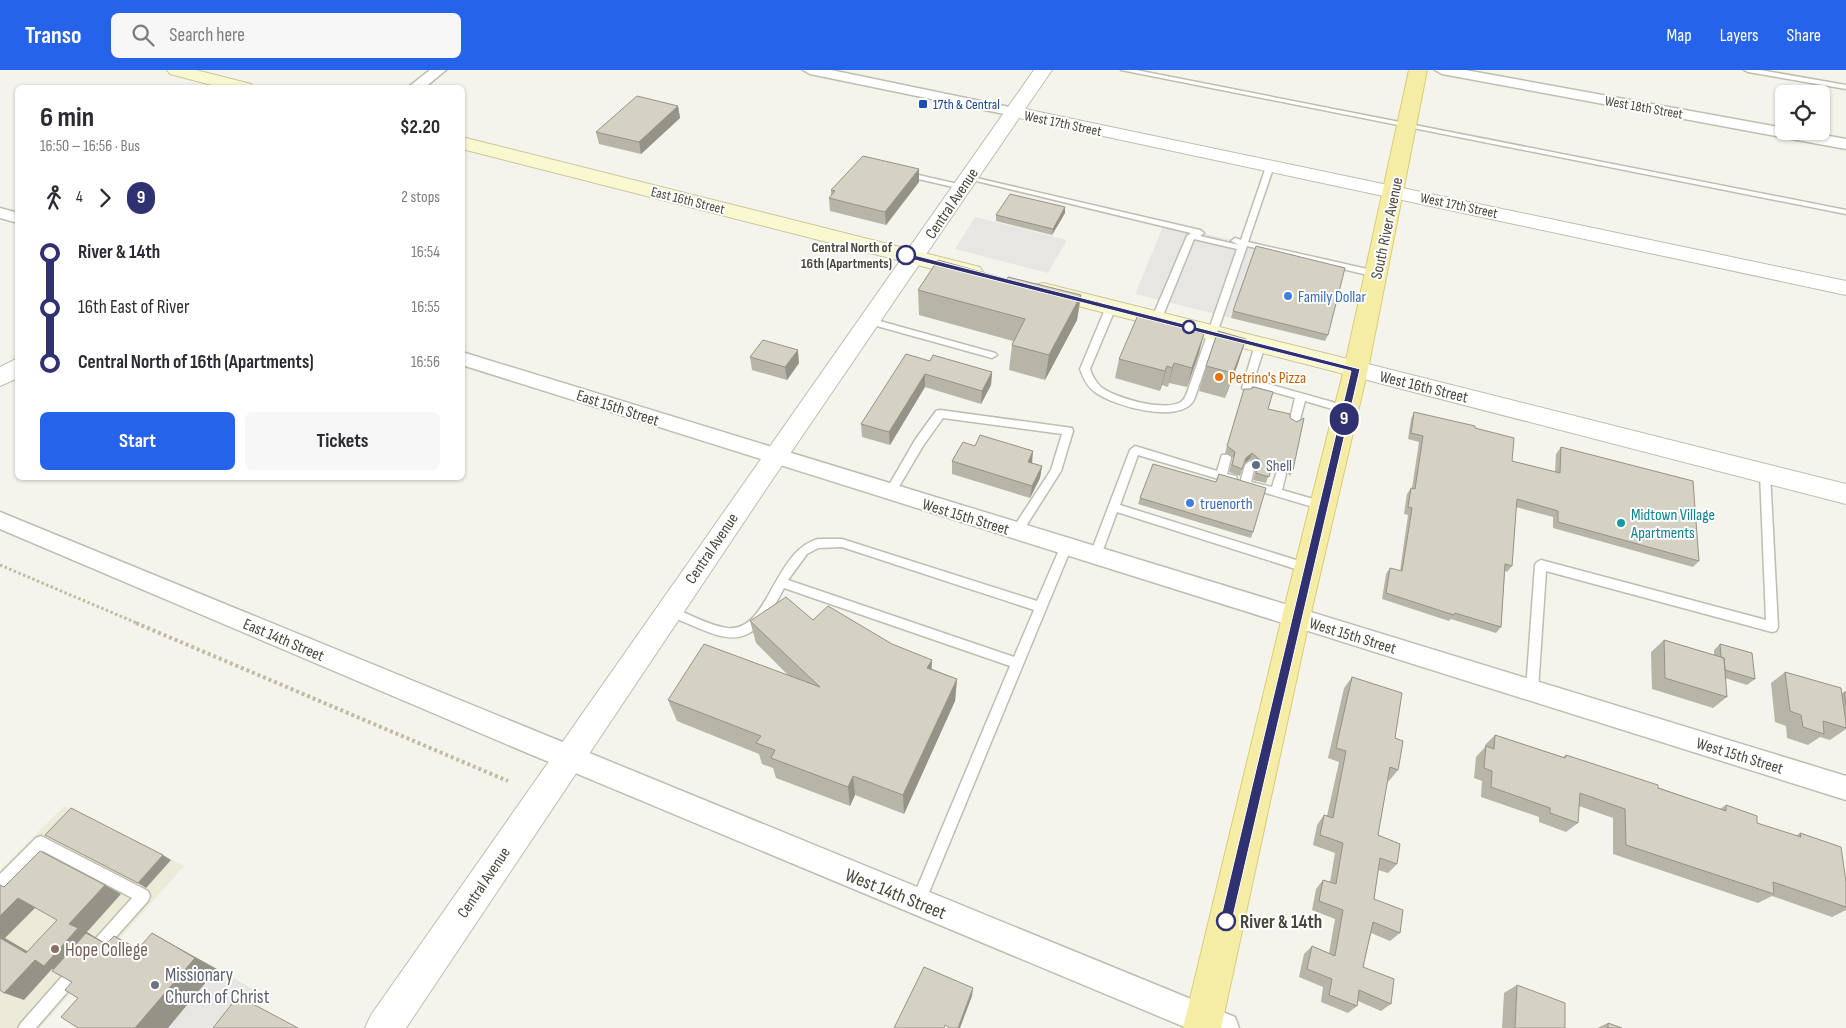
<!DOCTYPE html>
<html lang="en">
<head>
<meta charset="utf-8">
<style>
	body { margin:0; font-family:"Sofia Sans Condensed",sans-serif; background:#f7f7f7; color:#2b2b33; height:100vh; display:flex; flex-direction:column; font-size:19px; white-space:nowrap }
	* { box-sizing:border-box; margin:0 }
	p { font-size:16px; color:#7c7c81 }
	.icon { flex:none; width:28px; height:28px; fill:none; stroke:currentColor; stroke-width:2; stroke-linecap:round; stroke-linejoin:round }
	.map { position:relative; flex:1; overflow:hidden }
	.drawer { position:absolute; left:15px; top:15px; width:450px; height:395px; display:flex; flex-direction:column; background:#fff; border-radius:8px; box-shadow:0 1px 4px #0004 }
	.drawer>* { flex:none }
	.badge { padding:0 10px; border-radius:16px; font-size:18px; line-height:32px }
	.tools { position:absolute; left:1775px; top:15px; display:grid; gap:10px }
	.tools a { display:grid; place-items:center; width:55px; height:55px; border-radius:8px; background:#fff; box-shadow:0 1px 4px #0004; font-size:25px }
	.map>.badge { position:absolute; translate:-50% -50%; box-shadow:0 0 0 2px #fff }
	.legs { display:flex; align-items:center; gap:8px; height:55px; padding:0 25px; font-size:16px }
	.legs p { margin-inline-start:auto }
	.overview { display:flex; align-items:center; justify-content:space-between; height:85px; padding:0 25px }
	h1 { font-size:28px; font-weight:700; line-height:38px }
	.button { display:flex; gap:10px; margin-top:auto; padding:10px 25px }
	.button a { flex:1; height:58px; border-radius:8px; background:#2563eb; color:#fff; font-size:20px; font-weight:700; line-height:58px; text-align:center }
	.button a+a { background:#f7f7f7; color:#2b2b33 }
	ul { padding:0 25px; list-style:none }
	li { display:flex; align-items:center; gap:18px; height:55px; font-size:19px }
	li i { display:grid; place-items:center; width:8px; height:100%; margin:0 6px; background:currentColor }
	li i::after { content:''; width:12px; height:12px; margin:-6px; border:4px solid; border-radius:50%; background:#fff }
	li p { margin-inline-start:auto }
	li:first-child i { background:linear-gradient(#0000 50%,currentColor 0) }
	li:last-child i { background:linear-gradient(currentColor 50%,#0000 0) }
	header { display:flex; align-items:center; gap:30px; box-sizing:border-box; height:70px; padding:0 25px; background:#2563eb; color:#fff }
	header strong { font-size:24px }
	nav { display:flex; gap:28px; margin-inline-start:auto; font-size:18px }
	.search { width:350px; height:45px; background:#f7f7f7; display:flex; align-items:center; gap:12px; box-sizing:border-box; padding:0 18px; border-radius:8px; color:#7c7c81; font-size:19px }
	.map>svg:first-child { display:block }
</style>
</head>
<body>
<header>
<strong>Transo</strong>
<div class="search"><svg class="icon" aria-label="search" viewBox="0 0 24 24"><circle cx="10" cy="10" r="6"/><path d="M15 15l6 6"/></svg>Search here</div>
<nav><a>Map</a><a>Layers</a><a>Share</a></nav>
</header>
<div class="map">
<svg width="1846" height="958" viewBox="0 0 1846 958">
	<rect width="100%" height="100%" fill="#f5f4ec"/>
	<!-- education -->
	<path fill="#ecead8" d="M64,736L184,796L40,958H0V800Z"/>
	<!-- parking -->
	<path fill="#e7e6e3" d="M975,147L1067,170L1048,203L955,179Z
		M1164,154L1257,176L1231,248L1135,224Z
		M217,899L260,923L233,958H168Z"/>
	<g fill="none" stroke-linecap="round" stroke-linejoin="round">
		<defs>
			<path id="service" d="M1121,0H1136L1846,140V144Z
				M1744,0H1760L1846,15V19L1748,2Z
				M1267,94L1274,96L1248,172L1376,201L1380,204L1376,207L1247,176L1194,330C1180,355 1113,336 1095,322C1087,317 1083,307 1080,299L1106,237L1111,234L1116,237L1090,299C1092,305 1095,311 1100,316C1113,328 1165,342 1181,332C1184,330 1185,327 1187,323L1237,179L1194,169L1162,248L1157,251L1152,248L1187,166L1191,163L1199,165L964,108L968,106L1200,160L1204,163L1200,166L1239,175L1231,171L1235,168L1241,170Z
				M901,101L962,115L966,117L962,119L901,105Z
				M869,248L995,283L997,285L992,288L866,253V249Z
				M1260,272L1265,275L1254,310L1350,337L1351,339L1350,341L1346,343L1305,331L1299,353L1294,357L1289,353L1295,328L1252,316L1250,320H1244L1242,318L1255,275Z
				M940,340L1072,358L1073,361L1061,401L1021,464H1013L1011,461L1051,400L1062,364L943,348L923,376L894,425H886L885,422L915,370L936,341Z
				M1135,376L1217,401L1222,385H1230L1231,388L1227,404L1236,406L1237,409L1232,413L1138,385L1120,435L1312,495L1314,498L1312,501L1308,503L1117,442L1100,488H1092L1090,485L1130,380Z
				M1250,391L1255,395L1251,412L1272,417L1277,401H1285L1286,404L1282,420L1327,433L1328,436L1327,439L1323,440L1249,418L1248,416H1241L1240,413L1245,395Z
				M1765,399L1770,403L1778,557L1776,561L1772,562L1546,501L1538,620L1536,624L1532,625L1528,624L1526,620L1535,495L1537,492L1541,490L1766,550L1760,403Z
				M818,469H842L1037,531L1062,473H1070L1072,476L923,837L918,839L913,837L911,832L1010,596L784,518C747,590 727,569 665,544L663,541L665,538L669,536C688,543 706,555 727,558C769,563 773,481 818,469ZM818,478L842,477L1034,540L1014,587L788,510L807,484Z
				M41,766L148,821L150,826L148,831L98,887L93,889L88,887L86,882L88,877L132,828L43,781L5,819L0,821V804L36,768Z
				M78,892L83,894L85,899L83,904L36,958H18L21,953L73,894Z"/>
			<path id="minor" d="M430,0H446L424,18H407Z
				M803,0H831L1014,38L1021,42L1014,46L810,4Z
				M1435,0H1465L1784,58V61H1801L1846,69V79L1442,4Z
				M0,138L18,143V153L0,148Z
				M462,282L1846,706V730L462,295Z
				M0,442L1235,947L1239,958H1187L525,682L0,459Z"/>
			<path id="tertiary" d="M1034,0H1052L1025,39L1846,211V225L1019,48L766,419L406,958H365L371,945Z
				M18,288V308L0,316V297Z
				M1356,291L1846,414V434L1348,305L1344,299L1348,293Z"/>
			<path id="secondary" d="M167,0H196L251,14L254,18H223L170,4Z
				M462,67L980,197L983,202L980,207L972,209L462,79Z
				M1043,213L1356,291L1364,293L1368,299L1364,305L1356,307L1035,225L1032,220L1035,215Z"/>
			<path id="primary" d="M1409,0H1427L1368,299L1310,547L1221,958H1183L1282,547L1344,299Z"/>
		</defs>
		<!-- service casing -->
		<use href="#service" stroke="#bfbdaf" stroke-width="3"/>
		<!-- minor casing -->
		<use href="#minor" stroke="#bfbdaf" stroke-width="3"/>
		<!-- tertiary casing -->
		<use href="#tertiary" stroke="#bfbdaf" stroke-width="2"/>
		<!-- secondary casing -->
		<use href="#secondary" stroke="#c9c69c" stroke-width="2"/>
		<!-- primary casing -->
		<use href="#primary" stroke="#d9ce76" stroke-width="2"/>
		<!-- path-far1 -->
		<path stroke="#c0bba2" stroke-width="3" stroke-dasharray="2.5 2.5" stroke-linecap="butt" d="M0,495L139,554"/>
		<!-- path -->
		<path stroke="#c0bba2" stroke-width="4" stroke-dasharray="3 3" stroke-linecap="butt" d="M136,553L508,711"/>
		<!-- service -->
		<use href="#service" fill="#fff" fill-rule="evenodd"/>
		<!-- minor -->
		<use href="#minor" fill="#fff" fill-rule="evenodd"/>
		<!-- tertiary -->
		<use href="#tertiary" fill="#fff" fill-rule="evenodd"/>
		<!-- secondary -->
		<use href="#secondary" fill="#faf8d1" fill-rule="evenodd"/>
		<!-- primary -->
		<use href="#primary" fill="#f5eda5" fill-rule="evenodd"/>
	</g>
	<!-- wall -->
	<path fill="#b7b4a8" d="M678,36L680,48L641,84L599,74L596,62Z
		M919,99V112L886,155L830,141L829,128L831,126V120Z
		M1065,143L1052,165L996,151V145Z
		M1007,209L1081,225L1077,250L1045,310L1009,300L1012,275L1013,271L919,245L918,220Z
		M1233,241L1328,265L1325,271L1231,248Z
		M1246,269L1225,328L1199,321L1206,296Z
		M1199,283L1187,317L1169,313L1168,317L1162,315L1160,321L1115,308L1119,289Z
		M750,287L799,293L787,310L752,300Z
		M930,291L992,302L991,315L981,334L925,317L890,375L862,367L861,354Z
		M1244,319L1268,339L1293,400L1290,406L1285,399H1277L1275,402L1270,401L1266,413L1253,410L1257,395L1250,389L1244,394L1240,406L1229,402L1233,388L1225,383Z
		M1414,342L1475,358L1512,391L1555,402L1556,384L1561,377L1699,491L1693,497L1553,458V447L1516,437L1512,496L1507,502L1505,501L1501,557L1496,563L1451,549L1449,551L1382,529L1386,504L1390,498L1400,501L1408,445L1404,444L1407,424L1411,418H1412L1419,372L1408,369L1411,349Z
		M952,391L1032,393L1042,396L1040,408L1030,428L952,404Z
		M1216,412L1253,462L1251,468L1138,434L1140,428Z
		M813,550L957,609L955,631L904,744L855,725L850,736L776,708L773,698L762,694L759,684L677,651L668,630L789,606L756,573L750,551Z
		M1664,570L1714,585V580L1720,574L1755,609L1747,615L1725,608L1727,627L1713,638L1652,619L1651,582Z
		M1785,602L1841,624L1844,622H1846V659L1830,670L1820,667L1808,675L1787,668L1786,656L1775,652L1771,613Z
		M1352,607L1395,668L1398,700L1389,711L1387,710L1378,765L1397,794L1388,803L1378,800L1374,829L1400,863L1390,871L1371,863L1363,897L1391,934L1381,941L1358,931L1357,936L1348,943L1321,932L1323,917L1299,907L1304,884L1312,876L1329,883L1335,849L1312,840L1316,819L1323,810L1330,812L1335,783L1313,775L1317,755L1324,745L1327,746L1339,692L1328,688L1344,618Z
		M1495,665L1563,687L1566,685L1720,739L1726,735L1757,753L1796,766L1800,763L1846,812V840L1832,847L1772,826L1758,833L1613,784V748L1579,736L1578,753L1566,762L1539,752V747L1481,727L1482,711L1474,708L1476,687L1485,677V675Z
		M1517,915L1565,958H1502L1504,923Z
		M1608,953L1622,958H1597Z"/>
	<!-- shaded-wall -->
	<path fill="#959288" d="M678,36L680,48L641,84L639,72Z
		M919,99V112L886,155L885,142Z
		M1065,137V143L1052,165L1053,159Z
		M1081,225L1077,250L1045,310L1049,285Z
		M1204,264L1199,283L1187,317L1192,298Z
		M1246,269L1238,294L1225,328L1233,303Z
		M798,280L799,293L787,310L785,297Z
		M1174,293L1168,317L1172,298Z
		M1167,296L1162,315L1160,321L1165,301Z
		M992,302L991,315L981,334L982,321Z
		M925,304V317L890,375L889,362Z
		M1033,381L1032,394L1028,392Z
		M1252,383L1250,389L1243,394L1246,388Z
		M1042,396L1040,408L1030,428L1032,416Z
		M932,590L931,612L927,598Z
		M957,609L955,631L904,744L903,725Z
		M853,706L855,725L850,736L848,717Z
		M163,785L171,790L146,818L138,813Z
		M105,815L121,824L87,862L95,867L111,876L63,903L52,899L24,930L4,923Z
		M18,828L36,837L5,868L44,891L26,883L0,868V846Z
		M152,863L217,899L168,958H135Z
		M973,918L972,926L960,958H958Z"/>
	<!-- building -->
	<path fill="#d5d1c3" stroke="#959288" d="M637,26L678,36L639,72L596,62Z
		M863,86L919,99L885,142L829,128L835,121L831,120Z
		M1010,124L1065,137L1053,159L996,145Z
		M1256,176L1345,198L1328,265L1233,241Z
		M938,190L1007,209L1008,207L1081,225L1049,285L1012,275L1025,249L918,220Z
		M1138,245L1204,264L1192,298L1174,293L1172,298L1167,296L1165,301L1119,289Z
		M1218,261L1246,269L1233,303L1206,296Z
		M763,270L798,280L785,297L750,287Z
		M906,284L930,291L933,285L992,302L982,321L925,304L889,362L861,354Z
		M1254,317L1273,322L1268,339L1290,344V348L1297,352L1304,348L1293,400L1288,393H1280L1277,396L1272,394L1269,407L1256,403L1259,389L1252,383L1246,388L1242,399L1232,395L1235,382L1227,376L1244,319H1251Z
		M1414,342L1475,356V358L1514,368L1512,391L1560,403L1561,377L1693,411L1699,491L1558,452V441L1517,429L1512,496L1505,494L1501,557L1455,543L1454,545L1386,523L1390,498L1402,501L1412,438L1408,437L1411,418L1415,419L1423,366L1411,363Z
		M980,365L1033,381L1028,392L1042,396L1032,416L952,391L963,372L975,376Z
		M1153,394L1216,412L1219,404L1266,418L1253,462L1140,428Z
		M786,527L813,550L828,536L892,574L932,590L927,598L957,609L903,725L853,706L848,717L771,688L775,680L756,673L761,666L668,630L704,574L820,617L750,551Z
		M1664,570L1724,588L1727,627L1665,608Z
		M1720,574L1752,583L1755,609L1725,600L1724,588L1721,587Z
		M1785,602L1841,618L1846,653V658L1823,651L1824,664L1803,657L1801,645L1790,641Z
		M1352,607L1402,623L1395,668L1403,671L1399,695L1398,700L1390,697L1378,765L1400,774L1397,794L1380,788L1374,829L1403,840L1400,863L1373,852L1363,897L1394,909L1391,934L1359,920L1357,936L1329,925L1332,909L1307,899L1312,876L1335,886L1343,840L1319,831L1323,810L1336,814L1343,773L1320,765L1324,745L1333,748L1346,681L1336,678Z
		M1844,622H1846V636Z
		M1495,665L1565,688L1566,685L1658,715V718L1726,741V735L1757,746V753L1801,767L1800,763L1841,777L1846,812V837L1773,812L1774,824L1626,775L1625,739L1580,723L1578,753L1550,743V738L1491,717L1492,701L1484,698L1486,676L1494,679Z
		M71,738L163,785L138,813L45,765Z
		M40,781L105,815L69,854L78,858L44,896L35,890L4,923L0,920V868L26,883L57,850L18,828L0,846V815L4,817Z
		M86,863L106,874L114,866L138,879L152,863L195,888L135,958H78L61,947L78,928L65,920L72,912L52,901Z
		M924,897L973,918L958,958H950L945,955L944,958H894Z
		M1517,915L1565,933V958H1515Z
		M238,926L298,958H213Z
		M1608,953L1622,958H1608Z"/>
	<!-- line-1 -->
	<path fill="#303171" stroke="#fff" d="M906,183L1360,299L1231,855L1226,857L1222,855L1220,851L1351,301L903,187V184Z"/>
	<!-- markers -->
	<rect fill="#1a4fb4" stroke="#fff" stroke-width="2" x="918" y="29" width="10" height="10" rx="2.5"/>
	<g fill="#fff" stroke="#303171" stroke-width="2.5">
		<circle cx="906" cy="185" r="9"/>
		<circle cx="1189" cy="257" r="6"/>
		<circle cx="1226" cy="851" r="9"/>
	</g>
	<g fill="#3f7fe0" stroke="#fff" stroke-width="2">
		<circle cx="1288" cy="226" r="5"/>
		<circle cx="1190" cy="433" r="5"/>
	</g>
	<circle fill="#e8710a" stroke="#fff" stroke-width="2" cx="1219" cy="307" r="5"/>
	<circle fill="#5c6f8a" stroke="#fff" stroke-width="2" cx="1256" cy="395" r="5"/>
	<circle fill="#0f9aa8" stroke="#fff" stroke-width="2" cx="1621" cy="453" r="5"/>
	<circle fill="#8d6e63" stroke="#fff" stroke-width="2" cx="55" cy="879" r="5"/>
	<circle fill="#6b7280" stroke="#fff" stroke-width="2" cx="155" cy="915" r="5"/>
	<g text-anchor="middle" stroke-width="4" stroke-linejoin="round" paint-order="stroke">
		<!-- far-transit labels -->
		<g font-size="14" fill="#164399" stroke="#fff" text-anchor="start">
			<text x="933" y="39">17th &amp; Central</text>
		</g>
		<!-- far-street labels -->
		<g font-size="14" fill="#49463a" stroke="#fff">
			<text transform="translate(1644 37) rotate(10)" y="5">West 18th Street</text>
			<text transform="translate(1063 53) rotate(12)" y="5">West 17th Street</text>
			<text transform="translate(688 130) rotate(14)" y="5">East 16th Street</text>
			<text transform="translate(1459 135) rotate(12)" y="5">West 17th Street</text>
		</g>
		<!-- far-stop labels -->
		<g font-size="14" font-weight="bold" fill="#49463a" stroke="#fff" text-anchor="end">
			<text x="892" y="182">Central North of<tspan x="892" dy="16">16th (Apartments)</tspan></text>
		</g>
		<!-- street labels -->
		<g font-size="16" fill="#49463a" stroke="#fff">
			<text transform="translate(951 133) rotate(-56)" y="6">Central Avenue</text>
			<text transform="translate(1386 158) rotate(-78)" y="6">South River Avenue</text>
			<text transform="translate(1424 316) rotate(14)" y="6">West 16th Street</text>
			<text transform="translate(618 337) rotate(18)" y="6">East 15th Street</text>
			<text transform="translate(966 446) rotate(17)" y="6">West 15th Street</text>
			<text transform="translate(711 478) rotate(-56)" y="6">Central Avenue</text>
			<text transform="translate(1353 565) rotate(17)" y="6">West 15th Street</text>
			<text transform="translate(284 569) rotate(23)" y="6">East 14th Street</text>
			<text transform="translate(1740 685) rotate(17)" y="6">West 15th Street</text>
			<text transform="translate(483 812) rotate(-56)" y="6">Central Avenue</text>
		</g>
		<!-- shop labels -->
		<g font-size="16" fill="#366cbe" stroke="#fff" text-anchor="start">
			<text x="1298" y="232">Family Dollar</text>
			<text x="1200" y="439">truenorth</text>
		</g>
		<!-- food labels -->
		<g font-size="16" fill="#c56008" stroke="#fff" text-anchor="start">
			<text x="1229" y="313">Petrino's Pizza</text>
		</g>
		<!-- service labels -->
		<g font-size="16" fill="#4e5e75" stroke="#fff" text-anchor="start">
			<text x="1266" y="401">Shell</text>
		</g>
		<!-- culture labels -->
		<g font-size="16" fill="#0d838f" stroke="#fff" text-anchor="start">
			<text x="1631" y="450">Midtown Village<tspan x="1631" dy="18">Apartments</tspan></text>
		</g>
		<!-- near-street labels -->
		<g font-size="19" fill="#49463a" stroke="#fff">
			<text transform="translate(896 823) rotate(22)" y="7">West 14th Street</text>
		</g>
		<!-- near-stop labels -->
		<g font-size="19" font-weight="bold" fill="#49463a" stroke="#fff" text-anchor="start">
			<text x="1240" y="858">River &amp; 14th</text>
		</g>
		<!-- near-education labels -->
		<g font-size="19" fill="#785e54" stroke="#fff" text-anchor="start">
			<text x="65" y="886">Hope College</text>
		</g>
		<!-- near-worship labels -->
		<g font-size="19" fill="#5b616d" stroke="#fff" text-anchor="start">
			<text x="165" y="911">Missionary<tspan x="165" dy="22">Church of Christ</tspan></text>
		</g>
	</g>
</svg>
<div class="tools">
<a><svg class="icon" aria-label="locate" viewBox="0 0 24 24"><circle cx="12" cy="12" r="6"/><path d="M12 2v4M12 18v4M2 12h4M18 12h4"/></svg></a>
</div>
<b class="badge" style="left:1344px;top:349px;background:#303171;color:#fff">9</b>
<section class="drawer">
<div class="overview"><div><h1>6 min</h1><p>16:50 – 16:56 · Bus</p></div><b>$2.20</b></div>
<div class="legs"><svg class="icon" aria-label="walk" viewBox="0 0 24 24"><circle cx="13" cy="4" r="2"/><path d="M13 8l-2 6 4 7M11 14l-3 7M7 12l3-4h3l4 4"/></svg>4<svg class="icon" aria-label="forward" viewBox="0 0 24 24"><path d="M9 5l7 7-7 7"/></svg><b class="badge" style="background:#303171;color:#fff">9</b><p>2 stops</p></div>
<ul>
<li><i style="color:#303171"></i><b>River &amp; 14th</b><p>16:54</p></li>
<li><i style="color:#303171"></i><span>16th East of River</span><p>16:55</p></li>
<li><i style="color:#303171"></i><b>Central North of 16th (Apartments)</b><p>16:56</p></li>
</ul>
<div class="button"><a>Start</a><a>Tickets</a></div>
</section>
</div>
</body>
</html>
